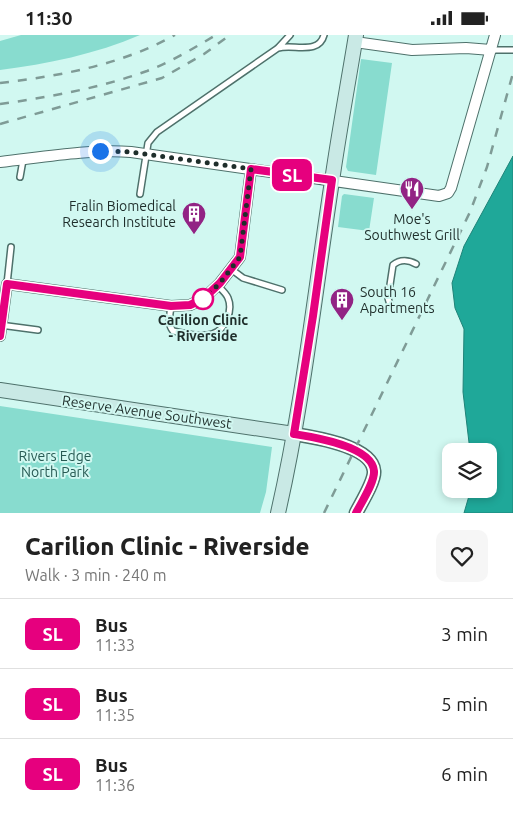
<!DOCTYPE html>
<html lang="en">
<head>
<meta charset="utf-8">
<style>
	body { margin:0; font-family:Ubuntu,sans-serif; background:#f6f6f6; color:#222; height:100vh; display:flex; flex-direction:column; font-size:19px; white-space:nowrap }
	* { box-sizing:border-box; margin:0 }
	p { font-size:16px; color:#767676 }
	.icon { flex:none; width:28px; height:28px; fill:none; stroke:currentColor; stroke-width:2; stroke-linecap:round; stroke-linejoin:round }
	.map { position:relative; height:478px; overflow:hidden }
	.side { display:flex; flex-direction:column; background:#fff; flex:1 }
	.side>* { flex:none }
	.badge { padding:0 10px; border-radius:8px; font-size:18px; line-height:32px }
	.fabs { position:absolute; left:442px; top:408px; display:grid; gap:10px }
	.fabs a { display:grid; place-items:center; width:55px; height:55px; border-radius:10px; background:#fff; box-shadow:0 2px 8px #0003; font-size:25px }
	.you { position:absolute; width:25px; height:25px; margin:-12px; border:4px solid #fff; border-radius:50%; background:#1a73e8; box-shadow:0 0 0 8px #1a73e833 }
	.map>.badge { position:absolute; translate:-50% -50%; box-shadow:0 0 0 2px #fff }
	.round { display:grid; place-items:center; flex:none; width:52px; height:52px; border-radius:10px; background:#f6f6f6 }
	.headline { display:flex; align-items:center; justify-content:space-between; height:85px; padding:0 25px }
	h1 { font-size:24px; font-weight:800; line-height:38px }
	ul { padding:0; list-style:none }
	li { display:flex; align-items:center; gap:15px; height:70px; padding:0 25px; border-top:1px solid #e0e0e0 }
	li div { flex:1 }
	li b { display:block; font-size:19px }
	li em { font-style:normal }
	li .badge { min-width:55px; font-weight:700; text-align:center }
	.status { display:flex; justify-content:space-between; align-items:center; height:35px; padding:0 25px; background:#fff; direction:ltr }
	.status svg { height:14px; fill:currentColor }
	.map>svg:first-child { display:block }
</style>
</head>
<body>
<div class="status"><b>11:30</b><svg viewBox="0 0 49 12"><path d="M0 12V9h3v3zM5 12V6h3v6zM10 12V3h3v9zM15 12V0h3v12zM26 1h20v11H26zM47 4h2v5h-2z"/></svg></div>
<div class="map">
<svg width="513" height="478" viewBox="0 0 513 478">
	<rect width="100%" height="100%" fill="#d1f8f1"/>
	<!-- green -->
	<path fill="#88dccf" d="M21,0H140C96,19 47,29 0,35V6Z
		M361,24L392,28L376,140L348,136L346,132Z
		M344,159L374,163L369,196L338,192L342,161Z
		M0,371L272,412L266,457L260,478H0Z"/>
	<!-- water -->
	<path fill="#1fa899" stroke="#1f8378" d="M513,121V478H464L471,454H489V416H470L463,357L464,294L455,273L452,248L464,211Z"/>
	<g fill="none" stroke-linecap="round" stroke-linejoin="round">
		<defs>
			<path id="service" d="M278,13C294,9 319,20 324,0
				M491,15H513
				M20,142L23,125
				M140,159L148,108L157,97L278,13L290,0
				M231,234L243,243L282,255
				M7,249L11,212
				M171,271C170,280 167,289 173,296C184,298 201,303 212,299C226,295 233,275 228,263C226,258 221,254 218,251
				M394,273L390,270L388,263L393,230C400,224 409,225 416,229
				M0,290L38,295"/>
			<path id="minor" d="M355,7L412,15L466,13L491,15
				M0,127C44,122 88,114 131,117L439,161L448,158L451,153L495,0
				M7,249L171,271L190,270L203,264L220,248L240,222L251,134
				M0,301L7,249"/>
			<path id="tertiary" d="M294,399C313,402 372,411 374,436C375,446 361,468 356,478"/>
			<path id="secondary" d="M0,355L294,399
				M278,478C303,369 315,256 332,146C339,97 348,49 356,0"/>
		</defs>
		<!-- service casing -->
		<use href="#service" stroke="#4e716b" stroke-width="8"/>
		<!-- minor casing -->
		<use href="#minor" stroke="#4e716b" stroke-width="12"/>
		<!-- tertiary casing -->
		<use href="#tertiary" stroke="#4e716b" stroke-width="15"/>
		<!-- secondary casing -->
		<use href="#secondary" stroke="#4e716b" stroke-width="16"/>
		<!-- service -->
		<use href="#service" stroke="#fff" stroke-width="5"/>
		<!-- minor -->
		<use href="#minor" stroke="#fff" stroke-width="10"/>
		<!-- tertiary -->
		<use href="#tertiary" stroke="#fff" stroke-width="12"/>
		<!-- secondary -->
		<use href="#secondary" stroke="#c9e9e5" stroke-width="14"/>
		<!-- rail -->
		<path stroke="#7f9b96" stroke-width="2.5" stroke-dasharray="9 9" stroke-linecap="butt" d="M0,48C60,41 121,30 175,0
			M0,69C50,62 100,53 147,36C171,27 194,13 216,0
			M0,89L162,43L204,19L230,0
			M324,478L470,177L487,132L513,38"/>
	</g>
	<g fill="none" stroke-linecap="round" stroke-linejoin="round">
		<defs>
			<path id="line" d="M0,301L7,249L171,271L190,270L203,264L220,248L240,222L251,134L332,145L313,281L294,399C313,402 372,411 374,436C375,447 361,468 356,478"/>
		</defs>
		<!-- line casing -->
		<use href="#line" stroke="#fff" stroke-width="11"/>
		<!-- line -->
		<use href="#line" stroke="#e6007e" stroke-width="8"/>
		<!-- walk -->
		<path stroke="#1f2e2b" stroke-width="5" stroke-dasharray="0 9" d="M100,116L131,117L251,134L240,222L220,248L203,264"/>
	</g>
	<!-- icons -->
	<defs>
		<symbol id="restaurant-pin" viewBox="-11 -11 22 30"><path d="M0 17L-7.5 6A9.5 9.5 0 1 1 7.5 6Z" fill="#922384" stroke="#d1f8f1"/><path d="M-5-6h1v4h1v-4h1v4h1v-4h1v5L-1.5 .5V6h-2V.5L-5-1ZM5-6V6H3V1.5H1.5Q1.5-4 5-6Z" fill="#fff"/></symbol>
		<symbol id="building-pin" viewBox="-11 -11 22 30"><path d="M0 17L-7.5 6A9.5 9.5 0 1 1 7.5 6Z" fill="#922384" stroke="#d1f8f1"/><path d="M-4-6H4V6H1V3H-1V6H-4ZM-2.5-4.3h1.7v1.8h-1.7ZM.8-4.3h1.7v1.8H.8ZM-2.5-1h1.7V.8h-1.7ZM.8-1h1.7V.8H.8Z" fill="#fff"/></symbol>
	</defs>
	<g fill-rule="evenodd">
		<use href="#restaurant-pin" x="398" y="140" width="28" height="38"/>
		<use href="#building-pin" x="180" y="165" width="28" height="38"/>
		<use href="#building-pin" x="328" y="251" width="28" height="38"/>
	</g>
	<!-- markers -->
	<circle fill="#fff" stroke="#e6007e" stroke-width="2.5" cx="203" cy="264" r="10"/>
	<g text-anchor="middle" stroke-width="4" stroke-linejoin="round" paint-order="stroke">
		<!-- poi labels -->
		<g font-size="14" fill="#1f2e2b" stroke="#d1f8f1" text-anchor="end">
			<text x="176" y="176">Fralin Biomedical<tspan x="176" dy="16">Research Institute</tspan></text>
			<text x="412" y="189" text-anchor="middle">Moe's<tspan x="412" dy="16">Southwest Grill</tspan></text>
			<text x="360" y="262" text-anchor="start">South 16<tspan x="360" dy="16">Apartments</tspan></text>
		</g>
		<!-- stop labels -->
		<g font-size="14" font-weight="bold" fill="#1f2e2b" stroke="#d1f8f1">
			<text x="203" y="290">Carilion Clinic<tspan x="203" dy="16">- Riverside</tspan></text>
		</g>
		<!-- street labels -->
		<g font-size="14" fill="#1f2e2b" stroke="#d1f8f1">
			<text transform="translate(147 377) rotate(8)" y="5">Reserve Avenue Southwest</text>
		</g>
		<!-- park labels -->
		<g font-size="14" fill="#275a53" stroke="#d1f8f1">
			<text x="55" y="426">Rivers Edge<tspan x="55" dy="16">North Park</tspan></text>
		</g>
	</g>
</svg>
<div class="fabs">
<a><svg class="icon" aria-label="layers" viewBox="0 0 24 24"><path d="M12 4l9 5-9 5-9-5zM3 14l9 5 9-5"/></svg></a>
</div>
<div class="you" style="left:100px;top:116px"></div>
<b class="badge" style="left:292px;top:140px;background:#e6007e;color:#fff">SL</b>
</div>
<section class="side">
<div class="headline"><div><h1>Carilion Clinic - Riverside</h1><p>Walk · 3 min · 240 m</p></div><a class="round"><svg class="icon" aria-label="heart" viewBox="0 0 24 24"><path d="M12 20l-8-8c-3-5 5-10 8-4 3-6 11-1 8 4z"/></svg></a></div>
<ul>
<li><span class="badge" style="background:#e6007e;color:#fff">SL</span><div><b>Bus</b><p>11:33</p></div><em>3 min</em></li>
<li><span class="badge" style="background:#e6007e;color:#fff">SL</span><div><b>Bus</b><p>11:35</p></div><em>5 min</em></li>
<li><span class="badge" style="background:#e6007e;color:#fff">SL</span><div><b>Bus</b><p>11:36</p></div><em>6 min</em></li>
</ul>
</section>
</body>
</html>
